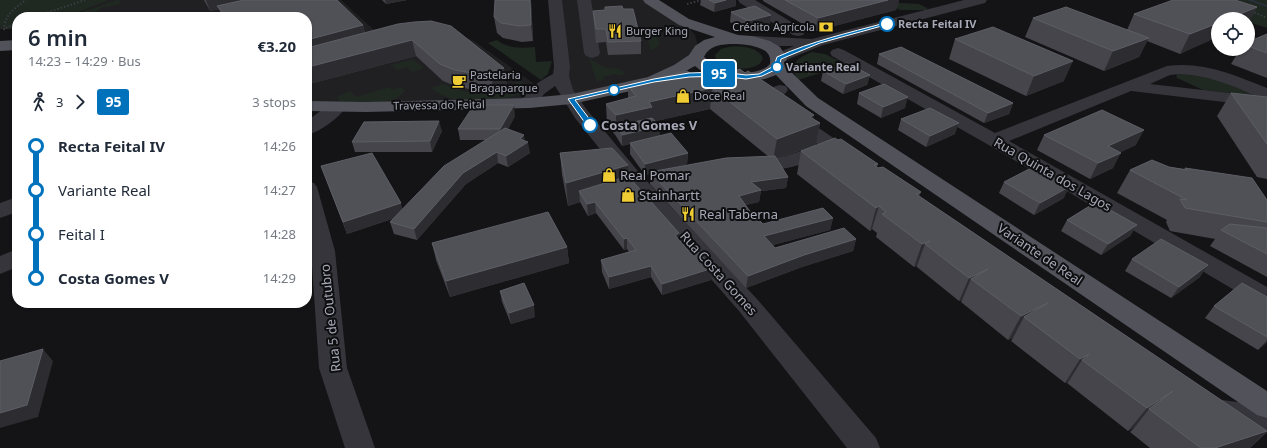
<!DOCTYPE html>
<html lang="en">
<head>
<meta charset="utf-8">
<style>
	body { margin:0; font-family:"Noto Sans",sans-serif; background:#f2f2f3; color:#1f2937; height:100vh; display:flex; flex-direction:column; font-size:15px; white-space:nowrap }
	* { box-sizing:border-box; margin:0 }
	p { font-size:13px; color:#747a83 }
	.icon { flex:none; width:22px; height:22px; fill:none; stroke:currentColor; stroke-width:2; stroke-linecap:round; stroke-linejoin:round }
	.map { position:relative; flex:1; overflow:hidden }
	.panel { position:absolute; left:12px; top:12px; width:300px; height:296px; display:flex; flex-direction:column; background:#fff; border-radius:16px; box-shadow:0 1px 3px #0004 }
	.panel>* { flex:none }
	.badge { padding:0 8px; border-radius:3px; font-size:14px; line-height:26px }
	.fabs { position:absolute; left:1211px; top:12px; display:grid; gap:8px }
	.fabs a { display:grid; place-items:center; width:44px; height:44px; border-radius:50%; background:#fff; box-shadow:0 1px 3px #0004; font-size:20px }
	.map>.badge { position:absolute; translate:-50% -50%; box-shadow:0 0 0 2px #fff }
	.legs { display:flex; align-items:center; gap:6px; height:44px; padding:0 16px; font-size:13px }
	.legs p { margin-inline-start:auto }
	.overview { display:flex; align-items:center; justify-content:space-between; height:68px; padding:0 16px }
	h1 { font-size:22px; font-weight:600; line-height:30px }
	ul { padding:0 16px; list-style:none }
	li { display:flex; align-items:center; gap:14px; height:44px; font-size:15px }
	li i { display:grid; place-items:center; width:6px; height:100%; margin:0 5px; background:currentColor }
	li i::after { content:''; width:10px; height:10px; margin:-5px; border:3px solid; border-radius:50%; background:#fff }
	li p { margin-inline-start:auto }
	li:first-child i { background:linear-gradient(#0000 50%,currentColor 0) }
	li:last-child i { background:linear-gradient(currentColor 50%,#0000 0) }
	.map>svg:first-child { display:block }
</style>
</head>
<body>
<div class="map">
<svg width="1267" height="448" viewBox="0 0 1267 448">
	<rect width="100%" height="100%" fill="#141416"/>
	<!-- built -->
	<path fill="#202023" d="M110,0H341L383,38L452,31L474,41L540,88L529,103L307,106V17H65Z
		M555,0H650L684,22L695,35L699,49L680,68L572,99Z"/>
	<!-- green -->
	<path fill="#202822" d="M0,0H110L65,17H17V29H0Z
		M117,0H122L119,1L120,4L101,8L90,17H73L83,12Z
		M1186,0H1267V28L1248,22V19Z
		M885,2L919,4L927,8V10H900Z
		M644,27L657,38L660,43L657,47L651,51Z
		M497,40C508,49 522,48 535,47L536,62L552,61L548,74L541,80L488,43Z
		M728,47C740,46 757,46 763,58C760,74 717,71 715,55L721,49Z
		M812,52L825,54L847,65L798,80L792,69C796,59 802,56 812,52Z
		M589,58C595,62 601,66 608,68C617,69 618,67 626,74L619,76L616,74L603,77L604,79L597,82Z
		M413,59L424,68L412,72L407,67L397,70L391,65Z
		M1183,72L1199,73L1258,96L1203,90L1177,78L1176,75Z
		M520,81L533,90C503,101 458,110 431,88L443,84L463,91L486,92L502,89Z
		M389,87L392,90L402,87L405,91C395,106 356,104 339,101L337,97L350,91L356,97Z"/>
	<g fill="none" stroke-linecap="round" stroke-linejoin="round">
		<!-- stream -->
		<path fill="#2a3039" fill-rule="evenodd" d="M1247,0H1253L1267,5V7Z"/>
		<!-- path -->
		<path stroke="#3b3c42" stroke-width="2" stroke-dasharray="1.5 2" stroke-linecap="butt" d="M687,4L702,0
			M1251,11L1267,18
			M34,17L85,0
			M6,28L17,23
			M4,30C4,15 15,8 26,0
			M638,37L653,34
			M808,73L828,67"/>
		<!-- minor -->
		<path fill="#35353b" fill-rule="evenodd" d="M548,0H562L570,67L569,76L573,90L587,110L642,176L757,299L876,438L880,448H847L739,311L628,184L575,118L555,86L544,94L535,107L529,108L523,107L520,103C528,89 539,81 553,74L554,67Z
			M577,0H591L600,53L598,56L592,58L586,56L584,53Z
			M738,0H755L803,29L805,32L803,35L798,36L793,35L740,3Z
			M964,0H987L985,3L823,45L779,63L773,61L771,58L773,55L794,46H754L749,44L746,41L749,38L754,36L812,39Z
			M838,48L844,50L995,133L1167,66C1203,61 1234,75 1267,88V99H1265L1267,101L1264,105L1258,106L1131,91L1009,141L1267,287V307L1258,304L987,144L832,56L830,53L832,50ZM1180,74C1207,75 1231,85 1256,96L1150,84L1170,75Z
			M780,85L786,86L788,90L779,101L857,154L860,158L857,162C846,165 840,160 831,154C803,164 774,176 743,168L740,164L743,160L750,158H780L819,145L763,106L760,102C765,93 770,87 780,85Z
			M337,102L343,103L346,107C338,119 321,131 307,135V121L331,103Z
			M307,181L314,183L317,187L335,251L347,368L375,448H345L319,368L311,251L307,232Z
			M17,197V212L0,218V203Z
			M17,249V267L0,274V256Z
			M1215,399L1267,406V432L1215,423L1205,420L1201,411L1205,402Z"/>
		<!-- major -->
		<path fill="#51525a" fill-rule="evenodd" d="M643,0H659L689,19L738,35L752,36L770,41L780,47L787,58L785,66L818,98L1267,391V418L1257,415L806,106L776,75C751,86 715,84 695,66L662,84L572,104L529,108L366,112L307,111V101L366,102L529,98L572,94L648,77L674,65L689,55L695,46L704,40L715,37L679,25L645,3ZM737,44C750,45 773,47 770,64C755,80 719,71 704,57C710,44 724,44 737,44Z
			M17,40V50L0,51V41Z"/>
	</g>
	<!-- wall -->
	<path fill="#45454b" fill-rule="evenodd" d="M204,0H337L363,25L365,33L431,21L507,85L493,89L475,90L458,87L443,81L416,56L317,82L307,84V17H222L219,9L210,11Z
		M382,0H407L386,4Z
		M531,0L533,41L522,42L503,38L497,33L494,17Z
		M701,0H736V6L714,12L700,5Z
		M763,0H899L896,10L815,31L763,1Z
		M605,7L623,9L641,41V54L608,55L606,42L596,43L594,24L593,11L605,10Z
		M1257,7L1248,22V19L1180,54L1147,41L1139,57L1104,71L1025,37L1033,18L1127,30L1134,14Z
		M731,12L770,25L747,31L730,22Z
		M1267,34V78L1231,64L1240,49H1248V42Z
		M955,39L1064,81L1026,96L949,59Z
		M879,54L1013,103L1009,114L984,123L877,64Z
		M823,71L870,75L867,85L843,94L821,81Z
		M731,72L745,73L820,123L816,145L777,159L788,177L786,188L761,191L759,202L745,205L749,210L763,224L833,218L830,230L773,245L775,248L856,239L853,251L802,267L746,288L650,184V174L645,175L630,154V144L622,146L616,136L607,125L606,104L628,98V86L693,75ZM710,109L769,157L667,169L687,164L688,153L660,136L656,121Z
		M859,93L905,108L881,118L857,104Z
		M1231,93L1267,97V179L1257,177L1217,116Z
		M515,116L508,129L525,141L530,153L508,167L498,163L466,184L417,240L394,234L390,222L395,218L347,234L321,166L403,210L486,140H460L458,129Z
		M901,119L955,134L926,147L898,130Z
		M442,131L432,152H355L352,142Z
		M1044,135L1136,145L1120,152L1113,168L1090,179L1037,150Z
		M838,140L878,164L877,167L921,192L919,196L1267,432L1250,448H1150L1130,432L1135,427L1128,431L1067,383L1069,381L1065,383L1011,341L1013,338L1008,340L961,302L962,300L959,301L917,267V266L914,267L876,237L877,233L872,229L870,231L797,174L801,151Z
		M560,153L628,165V176L711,280L662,295L651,277L609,289L602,272L601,260L629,252L627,249L624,250L596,213L588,216L580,202L568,206L562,175Z
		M1169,167L1184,169L1185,168L1267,200V277L1210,246L1215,239L1170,231L1166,222L1167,220L1117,193L1130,170Z
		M1004,182L1064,198L1034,215L999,193Z
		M1067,220L1137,225L1130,236L1101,255L1061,231Z
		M432,243L567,247L569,263L450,297L436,260Z
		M1132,259L1200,277L1171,298L1125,271Z
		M500,291L535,317L511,324L502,302Z
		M1267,297V342L1258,350L1205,318L1214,306Z"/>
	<!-- shaded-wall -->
	<path fill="#2d2d31" d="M206,0H259L217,6L219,9L210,11Z
		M385,0H407L386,4Z
		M530,0H531L533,41L531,25Z
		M726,0H736V6L714,12L715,3Z
		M888,0H899L896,10L815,31L818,18Z
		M1257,7L1248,22V19H1228Z
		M771,15L770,25L747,31L748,21Z
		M1218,23V37L1180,54L1190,34Z
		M363,25L366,39L307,55V40Z
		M1149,38L1139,57L1104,71L1113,51Z
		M412,40L416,56L317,82L307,84V66Z
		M1073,61L1064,81L1026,96L1034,76Z
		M504,68L507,85L493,89L491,72Z
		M870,75L867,85L843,94L846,84Z
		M712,88L710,109L652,122L660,126V136L622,146V135L616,126V115L649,102Z
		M908,97L905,108L881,118L883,107Z
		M1013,103L1009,114L984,123L988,113Z
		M514,105L515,116L502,140L500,129Z
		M814,115L811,126L820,123L816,145L773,160L777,139L810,117Z
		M439,121L442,131L432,152L430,141Z
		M959,123L955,134L926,147L930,136Z
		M1144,130L1136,145L1101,162L1108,146Z
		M524,135L525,144L528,142L530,153L508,167L506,156L520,139Z
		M497,152L498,163L466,184L417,240L414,229L463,173Z
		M688,153L687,164L651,173L650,172V174L645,175V164Z
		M1121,153L1113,168L1090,179L1098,163Z
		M628,165V187L579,191L580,202L568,206L566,183Z
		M788,177L786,188L761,191L759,202L737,207L739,196L751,182Z
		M1069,187L1064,198L1034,215L1040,203Z
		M595,202L596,213L588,216L587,204Z
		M401,203L404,215L347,234L343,222Z
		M879,206L872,229L870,231L876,208Z
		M833,218L830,230L762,248L764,236Z
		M1137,225L1130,236L1101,255L1108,244Z
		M679,233V245L675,235Z
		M627,238V249L624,250V239Z
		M856,239L853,251L802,267L746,288L748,276L804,255Z
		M930,241L925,244L917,266L914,267L922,244Z
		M567,247L569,263L450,297L446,281Z
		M1208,265L1200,277L1171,298L1179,287Z
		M651,266V277L609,289V277Z
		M713,268L711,280L662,295V284Z
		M988,269L971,279L962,300L959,301L969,278Z
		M1048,303L1024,317L1013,338L1008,340L1021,316Z
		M534,305L535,317L511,324L509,313Z
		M1267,340V342L1258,350Z
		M43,349L53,361L38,417L0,428V413Z
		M1089,354L1082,360L1069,381L1065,383L1080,359Z
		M1173,391L1149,409L1135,427L1128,431L1147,408Z
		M1267,431L1250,448H1215Z"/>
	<!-- building -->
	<path fill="#505057" stroke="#5d5e66" d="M244,0H337L363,25L307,40V17H226L217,6Z
		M495,0H530L531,25L520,26L501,23L494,17Z
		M709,0H726L715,3Z
		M785,0H888L818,18Z
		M1173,0H1235L1257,7L1228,19H1218V23L1190,34L1134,14Z
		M622,6L623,9H633L641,41L608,42L606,29H596L593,11L605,10V7Z
		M755,6L771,15L748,21L731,12Z
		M1066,7L1149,38L1113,51L1033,18Z
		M431,21L451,26L504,68L491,72L472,73L455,70L440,64L412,40L312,66H307V48L398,24L414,22Z
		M993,27L1073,61L1034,76L955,39Z
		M1267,34V53L1248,46V42Z
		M901,47L1013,103L988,113L879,54Z
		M847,63L870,75L846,84L823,71Z
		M723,66L731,72L740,69L745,73L748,71L814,115L810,117L820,123L777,139L712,88L649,102L652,107L616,115L606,104L636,96L628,86L687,71L693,75Z
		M884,84L908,97L883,107L859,93Z
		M1231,93L1267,97V144Z
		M474,105H514L500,129H458Z
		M930,108L959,123L930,136L901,119Z
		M1102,110L1144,130L1108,146L1121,153L1098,163L1044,135Z
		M652,118L660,126L622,135L616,126Z
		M439,121L430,141L352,142L364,122Z
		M505,128L524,135L520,139L528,142L506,156L497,152L463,173L414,229L390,222L444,166Z
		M671,133L688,153L645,164L630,143Z
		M835,138L838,140L841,139L878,164L874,165L878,168L883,167L921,192L916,194L1267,431L1215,448H1201L1149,409L1173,391L1147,408L1082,360L1089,354L1080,359L1024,317L1048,303L1021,316L971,279L988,269L969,278L925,244L930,241L922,244L882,214L886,212L879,206L876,208L801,151Z
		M612,148L628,165L566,183L560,153Z
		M372,153L401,203L343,222L321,166Z
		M775,156L788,177L751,182L761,190L739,196L749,210L763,224L823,208L833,218L764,236L775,248L844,228L856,239L804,255L748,276L650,172L726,158Z
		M1152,160L1169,167L1187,170L1185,168L1252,178L1267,200V222L1185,208L1180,199L1187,200L1130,170Z
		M1033,167L1069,187L1040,203L1004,182Z
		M628,176L679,233L675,235L692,255L698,252L713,268L662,284L651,266L609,277L601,260L636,250L627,238L624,239L595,202L587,204L579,191Z
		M1096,202L1137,225L1108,244L1067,220Z
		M548,212L567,247L446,281L432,243Z
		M1230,224L1267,228V254L1221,230Z
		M1161,239L1208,265L1179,287L1132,259Z
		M524,283L534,305L509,313L500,291Z
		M1242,283L1267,297V337L1214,306Z
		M43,349L27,405L0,413V361Z"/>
	<!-- line-1 -->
	<path fill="#0072bc" stroke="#fff" d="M885,23L889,24L820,43L781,59L779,68L762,76L746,79L721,76L689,77L654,82L575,100L594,125L590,127H588L568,99L654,79L689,73L721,72L746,75L759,74L774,66L777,57C812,41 848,33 885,23Z"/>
	<!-- icons -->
	<defs>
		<symbol id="bank-bare" viewBox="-9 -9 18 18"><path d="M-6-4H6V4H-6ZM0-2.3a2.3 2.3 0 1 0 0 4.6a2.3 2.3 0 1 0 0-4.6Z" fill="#efcc33" stroke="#0f0f11" stroke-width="2.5" paint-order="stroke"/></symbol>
		<symbol id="restaurant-bare" viewBox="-9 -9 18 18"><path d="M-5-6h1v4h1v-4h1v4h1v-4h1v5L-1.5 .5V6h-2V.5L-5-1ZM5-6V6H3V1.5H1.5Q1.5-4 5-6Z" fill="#efcc33" stroke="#0f0f11" stroke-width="2.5" paint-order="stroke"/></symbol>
		<symbol id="cafe-bare" viewBox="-9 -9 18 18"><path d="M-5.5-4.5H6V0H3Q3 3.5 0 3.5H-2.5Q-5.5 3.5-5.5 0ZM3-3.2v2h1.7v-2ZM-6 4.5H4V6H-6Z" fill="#efcc33" stroke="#0f0f11" stroke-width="2.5" paint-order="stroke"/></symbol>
		<symbol id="shop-bare" viewBox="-9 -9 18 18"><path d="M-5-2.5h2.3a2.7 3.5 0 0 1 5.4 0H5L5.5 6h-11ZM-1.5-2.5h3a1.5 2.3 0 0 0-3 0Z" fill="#efcc33" stroke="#0f0f11" stroke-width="2.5" paint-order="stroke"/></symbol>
	</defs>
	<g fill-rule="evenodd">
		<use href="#bank-bare" x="816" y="17" width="20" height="20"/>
		<use href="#restaurant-bare" x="605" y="21" width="20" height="20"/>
		<use href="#cafe-bare" x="449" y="71" width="20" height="20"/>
		<use href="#shop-bare" x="673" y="86" width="20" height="20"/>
		<use href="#shop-bare" x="599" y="165" width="20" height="20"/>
		<use href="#shop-bare" x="618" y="185" width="20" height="20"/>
		<use href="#restaurant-bare" x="678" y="204" width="20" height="20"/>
	</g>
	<!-- markers -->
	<g fill="#fff" stroke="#0072bc" stroke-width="2">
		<circle cx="887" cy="24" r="7"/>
		<circle cx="777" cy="67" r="5"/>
		<circle cx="614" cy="90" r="5"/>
		<circle cx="590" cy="125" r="7"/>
	</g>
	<g text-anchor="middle" stroke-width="4" stroke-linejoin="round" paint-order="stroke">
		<!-- far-stop labels -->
		<g font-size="11" font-weight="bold" fill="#a6a8b6" stroke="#0f0f11" text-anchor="start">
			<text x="898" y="28">Recta Feital IV</text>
			<text x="786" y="71">Variante Real</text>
		</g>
		<!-- far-poi labels -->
		<g font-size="11" fill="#a6a8b6" stroke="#0f0f11" text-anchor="start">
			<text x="815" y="31" text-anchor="end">Crédito Agrícola</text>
			<text x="626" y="35">Burger King</text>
			<text x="470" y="79">Pastelaria<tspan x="470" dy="13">Bragaparque</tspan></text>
			<text x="694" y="100">Doce Real</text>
		</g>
		<!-- far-street labels -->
		<g font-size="11" fill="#a6a8b6" stroke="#0f0f11">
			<text transform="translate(439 105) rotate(-1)" y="4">Travessa do Feital</text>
		</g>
		<!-- stop labels -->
		<g font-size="13" font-weight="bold" fill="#a6a8b6" stroke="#0f0f11" text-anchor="start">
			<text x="601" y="130">Costa Gomes V</text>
		</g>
		<!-- street labels -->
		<g font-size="13" fill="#a6a8b6" stroke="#0f0f11">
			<text transform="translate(1053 174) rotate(30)" y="5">Rua Quinta dos Lagos</text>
			<text transform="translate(1040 254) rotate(34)" y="5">Variante de Real</text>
			<text transform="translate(719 273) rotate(48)" y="5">Rua Costa Gomes</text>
			<text transform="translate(330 318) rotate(-96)" y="5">Rua 5 de Outubro</text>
		</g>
		<!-- poi labels -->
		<g font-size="13" fill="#a6a8b6" stroke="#0f0f11" text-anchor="start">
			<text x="620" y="180">Real Pomar</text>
			<text x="639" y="200">Stainhartt</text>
			<text x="699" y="219">Real Taberna</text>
		</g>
	</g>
</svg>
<div class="fabs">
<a><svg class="icon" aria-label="locate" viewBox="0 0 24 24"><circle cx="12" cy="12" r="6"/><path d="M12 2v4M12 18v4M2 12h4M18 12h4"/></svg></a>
</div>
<b class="badge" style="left:719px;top:74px;background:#0072bc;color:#fff">95</b>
<section class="panel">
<div class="overview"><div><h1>6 min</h1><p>14:23 – 14:29 · Bus</p></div><b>€3.20</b></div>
<div class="legs"><svg class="icon" aria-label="walk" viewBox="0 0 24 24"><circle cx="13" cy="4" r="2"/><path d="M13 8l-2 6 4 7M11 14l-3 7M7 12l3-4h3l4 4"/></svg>3<svg class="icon" aria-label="forward" viewBox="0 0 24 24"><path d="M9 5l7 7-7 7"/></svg><b class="badge" style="background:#0072bc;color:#fff">95</b><p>3 stops</p></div>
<ul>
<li><i style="color:#0072bc"></i><b>Recta Feital IV</b><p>14:26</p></li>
<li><i style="color:#0072bc"></i><span>Variante Real</span><p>14:27</p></li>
<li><i style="color:#0072bc"></i><span>Feital I</span><p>14:28</p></li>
<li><i style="color:#0072bc"></i><b>Costa Gomes V</b><p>14:29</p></li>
</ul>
</section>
</div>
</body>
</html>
